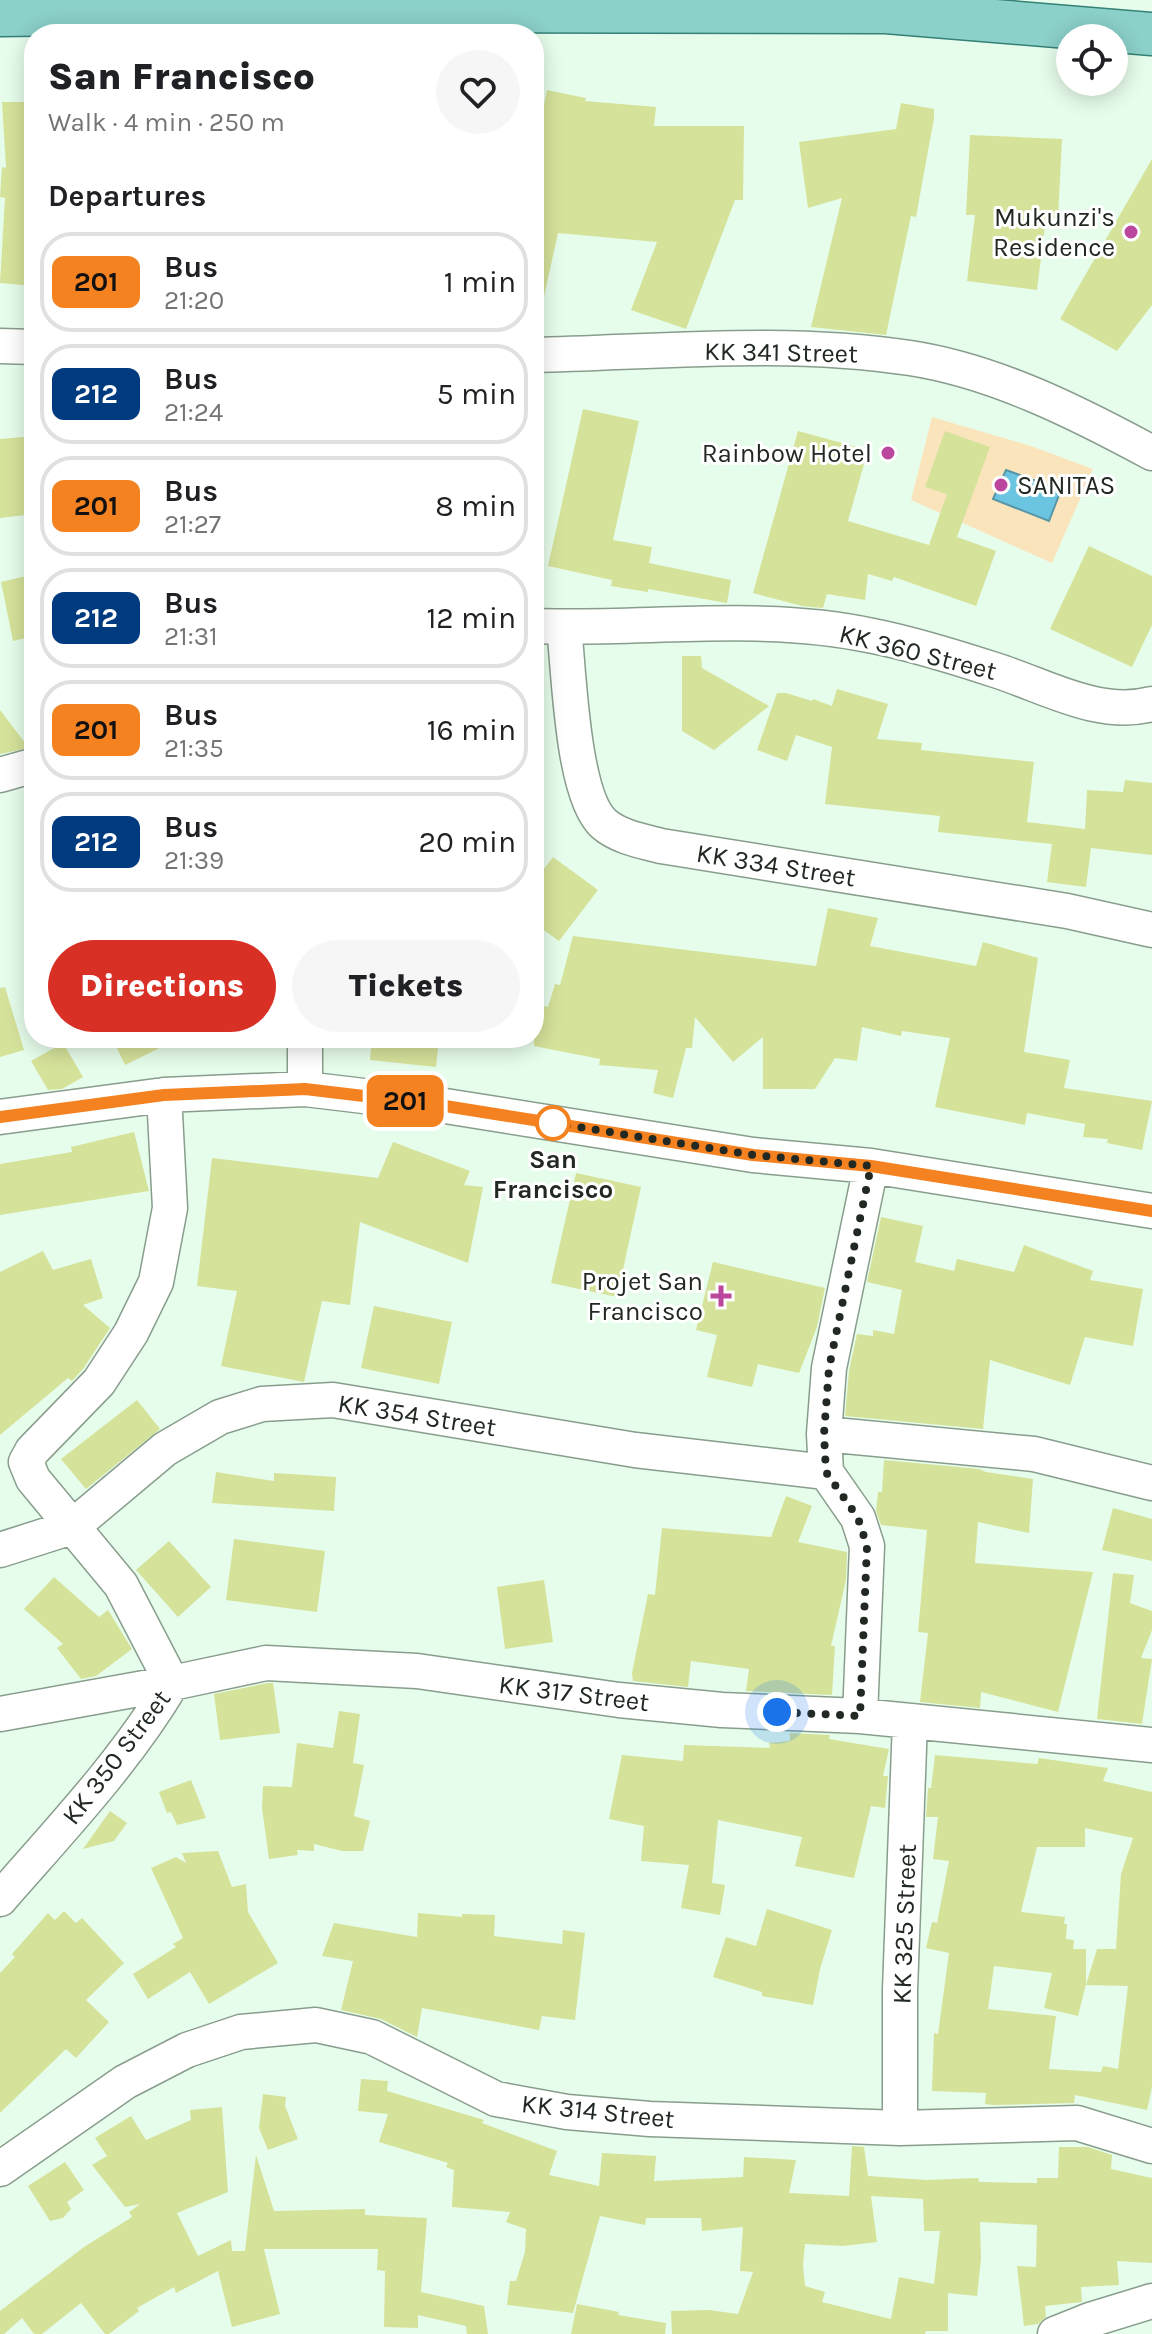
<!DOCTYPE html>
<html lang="en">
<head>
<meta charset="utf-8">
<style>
	body { margin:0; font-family:Karla,sans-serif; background:#f6f6f6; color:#202124; height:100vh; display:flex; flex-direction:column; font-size:30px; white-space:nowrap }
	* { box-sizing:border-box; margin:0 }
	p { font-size:26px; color:#757577 }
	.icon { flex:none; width:44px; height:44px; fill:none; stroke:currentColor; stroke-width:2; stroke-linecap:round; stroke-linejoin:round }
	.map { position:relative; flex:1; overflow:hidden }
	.panel { position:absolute; left:24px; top:24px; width:520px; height:1024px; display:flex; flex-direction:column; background:#fff; border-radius:32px; box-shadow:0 4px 20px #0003 }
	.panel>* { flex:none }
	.badge { padding:0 16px; border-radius:12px; font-size:28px; line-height:52px }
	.controls { position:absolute; left:1056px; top:24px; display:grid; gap:16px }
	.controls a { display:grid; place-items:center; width:72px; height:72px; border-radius:50%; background:#fff; box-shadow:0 4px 20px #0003; font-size:40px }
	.you { position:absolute; width:40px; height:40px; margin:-20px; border:6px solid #fff; border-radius:50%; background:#1a73e8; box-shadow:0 0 0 12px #1a73e833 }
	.map>.badge { position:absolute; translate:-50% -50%; box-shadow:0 0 0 4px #fff }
	h2 { padding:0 24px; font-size:30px; line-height:72px }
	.round { display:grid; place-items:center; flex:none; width:84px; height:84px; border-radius:42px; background:#f6f6f6 }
	.overview { display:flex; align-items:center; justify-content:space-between; height:136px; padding:0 24px }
	h1 { font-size:38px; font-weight:800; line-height:60px }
	.primary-button { display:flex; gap:16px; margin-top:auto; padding:16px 24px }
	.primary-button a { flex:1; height:92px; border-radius:48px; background:#d93025; color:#fff; font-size:32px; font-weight:800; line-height:92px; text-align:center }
	.primary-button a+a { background:#f6f6f6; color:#202124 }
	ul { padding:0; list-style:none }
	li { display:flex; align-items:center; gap:24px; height:100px; margin:0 16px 12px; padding:0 8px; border:4px solid #e0e0e0; border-radius:32px }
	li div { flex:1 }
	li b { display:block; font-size:30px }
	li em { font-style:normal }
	li .badge { min-width:88px; font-weight:700; text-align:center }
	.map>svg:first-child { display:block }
</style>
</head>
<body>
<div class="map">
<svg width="1152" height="2334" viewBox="0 0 1152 2334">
	<rect width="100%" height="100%" fill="#e7fdeb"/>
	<!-- green -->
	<path fill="#fae4bc" d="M932,417L1031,446L1093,469L1052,563L911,500Z"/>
	<!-- water -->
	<path fill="#6cc5e0" stroke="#5696a7" stroke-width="2" d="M1006,470L1061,490L1049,521L993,499Z"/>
	<!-- building -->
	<path fill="#d5e29a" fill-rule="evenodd" d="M547,90L586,98L585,101L656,107L654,126H744L743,200H735L686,329L631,310L657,242L558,233L543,301L534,300V153Z
		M2,102H34V286L0,283L5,198L0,197L2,167L6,168Z
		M901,103L934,109V118L916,217L911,216L886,335L811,327L842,198L808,208L799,142L896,129Z
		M970,135L1062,139L1058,219L1046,218L1037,290L967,281L975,215H966Z
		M1152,159V305L1117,351L1060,319Z
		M583,409L639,421L613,540L652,547L649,563L731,580L727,603L648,589V592L611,586L612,580L548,566Z
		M798,431L868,450L848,521L929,545L947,494L925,487L945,431L990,447L957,537L996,551L976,606L894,577L892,581L868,574L865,600L827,594L823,608L802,606L753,593Z
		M34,436V514L0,518V439Z
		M1089,546L1152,576V625L1132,667L1050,629Z
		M34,574V636L13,641L1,582Z
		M682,656H701L702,668L769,706L714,750L682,731Z
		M837,689L888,704L877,739L922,743L921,750L1034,762L1027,822L1085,829L1087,790L1123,792L1125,780L1152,783V855L1091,848L1086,887L1047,882L1052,844L938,832L940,816L825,804L832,747L796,735L787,761L757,750L777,693H786L812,701L813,699L832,706Z
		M0,710L29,748L0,754Z
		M553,857L598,890L559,941L534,923V882Z
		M828,908L878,918L870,946L976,966L983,942L1038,958L1024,1052L1070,1060L1064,1088L1152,1101L1142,1150L1107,1143L1108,1139L1083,1137L1085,1124L1027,1113L1025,1125L935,1107L950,1038L902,1031L901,1036L862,1027L857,1061L835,1058L815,1089H763V1037L733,1062L695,1017L692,1048H686L673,1098L653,1093L658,1070L599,1065L600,1059L534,1046V1004L548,1007L555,984L560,985L573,936L816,966Z
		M5,987L24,1050L0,1057V988Z
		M112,1038H180L125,1065Z
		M372,1038H439L436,1067L370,1060Z
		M63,1043L83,1077L62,1089L48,1090L31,1061Z
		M134,1132L149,1191L0,1215V1164L72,1152L71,1147Z
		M393,1142L470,1171L464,1185L483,1187L468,1263L360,1222L350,1305L322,1301L304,1382L221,1366L237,1291L197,1286L212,1158L378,1178Z
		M576,1173L641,1187L617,1297L551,1283Z
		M881,1217L923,1226L915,1262L954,1271L957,1259L1014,1272L1024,1245L1093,1271L1090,1280L1143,1289L1133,1346L1085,1337L1070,1385L990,1360L983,1429L845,1416L849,1371L857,1334L873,1336V1330L894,1334L902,1290L867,1282Z
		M43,1251L53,1270L91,1259L103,1298L83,1305L110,1328L83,1369L72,1381L68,1378L0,1435V1272Z
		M713,1262L825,1288L817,1327L799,1373L758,1364L752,1387L707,1377L717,1335L696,1330Z
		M374,1306L452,1322L439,1384L361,1368Z
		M137,1400L160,1429L86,1489L61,1459Z
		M884,1460L979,1469L986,1472L1033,1479L1029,1533L978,1522L975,1563L1093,1572L1058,1712L981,1692L980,1708L920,1702L928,1633L918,1632L927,1530L881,1525L876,1511L878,1492H882Z
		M216,1472L274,1481V1473L336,1477L334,1511L212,1503Z
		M786,1496L812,1506L798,1542L847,1552L846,1580L831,1646H835L832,1695L746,1691L749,1669L691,1661L688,1687L633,1681L632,1673L648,1594L655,1595L662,1528L771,1537Z
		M1113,1508L1152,1519V1561L1102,1550Z
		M234,1539L325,1551L317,1612L226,1600Z
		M169,1541L211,1587L178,1617L136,1570Z
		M1113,1573L1134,1575L1130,1603L1152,1611V1630L1141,1658L1152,1659L1142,1724L1097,1719Z
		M54,1577L99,1617L108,1610L132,1649L96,1676L81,1679L57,1648L63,1644L24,1609Z
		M544,1580L553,1642L505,1649L497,1587Z
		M268,1683H273L280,1733L220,1740L214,1694Z
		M339,1711L360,1714L353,1763L364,1765L354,1816L370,1821L363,1851H342L314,1844V1851L297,1850L298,1855L269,1859L262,1808L263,1786L292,1787L297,1743L333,1748Z
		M790,1733L830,1735L829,1739L889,1749L883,1776H888L885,1808L871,1806L854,1878L795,1866L802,1837L718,1820L712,1883L725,1885L720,1915L681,1908L689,1865L641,1861L644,1826L609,1819L622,1755L683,1761L684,1745L770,1748L769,1743L790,1741Z
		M935,1755L1037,1764L1039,1758L1108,1768L1103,1781L1152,1792V2087L1147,2110L1075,2095L1074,2103L993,2105L985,2104L986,2093L932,2091L934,2033L938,2034L949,1953L926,1948L932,1922L937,1923L949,1861L933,1859L938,1817H926L928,1788H931ZM1085,1828L1133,1838L1121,1874L1116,1949H1097L1086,1985L1128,1986L1118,2069L1103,2066L1101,2072L1049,2069L1056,2016L988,2009L994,1966L1052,1973L1044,2008L1078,2016L1086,1984V1949H1073L1074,1940L1066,1939L1067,1924H1064L1065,1917L1021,1912L1037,1847H1085Z
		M191,1780L206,1818L177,1825L171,1812L167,1813L159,1792Z
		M110,1811L127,1823L114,1841L83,1849Z
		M218,1851L232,1887L246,1884L248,1912L278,1963L209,2004L190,1972L148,1999L133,1974L176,1947L173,1944L183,1938L151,1868L176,1857L186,1863L182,1853Z
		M767,1909L832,1930L820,1969L813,2005L762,1996V1992L713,1977L726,1937L756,1946Z
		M64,1911L76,1923L82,1918L124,1963L86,2000L109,2022L76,2058L66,2049L0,2113V1973L15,1957L12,1954L48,1913L55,1920Z
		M418,1913L462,1917V1914L495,1915L494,1936L562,1944L563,1930L585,1933L575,2020L542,2016L539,2030L422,2008L417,2037L381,2019L341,2010L353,1961L322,1956L334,1923L417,1937Z
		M361,2079L388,2081L387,2091L484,2120L482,2123L557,2151L549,2175L599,2186L602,2153L656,2156L654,2181L743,2177L744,2157L796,2160L789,2193L849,2196L852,2146L864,2147L868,2176L926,2180L978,2178L979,2182L1037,2183V2178H1058L1059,2147H1088L1112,2155L1111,2169L1152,2178V2263L1117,2261L1119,2285L1081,2287L1082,2302L1045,2306L1046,2317L1038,2324L1024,2326L1017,2266L1036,2267L1037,2225L980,2222L981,2259L977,2296L948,2293V2331H926L925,2334H672L671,2311L709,2310L738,2314L753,2272L740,2271L743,2227L702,2231L701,2218H646L645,2225L600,2216L573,2313L507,2305L510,2281H516L525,2252L526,2229L506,2222L510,2212L452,2207L454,2170L446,2167L448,2163L379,2142L388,2114L358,2111ZM871,2196L923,2199L924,2231H940L934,2284L899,2277L891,2319L822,2302L825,2292L805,2286L803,2265L805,2244L843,2246L877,2242Z
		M263,2094L286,2097L285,2106L298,2139L268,2150L259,2128Z
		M222,2107L228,2192L177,2213L198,2256L231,2240L232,2251H245L256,2155L274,2211L365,2209V2215L427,2218L421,2292L484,2306L488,2334H467L466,2326L418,2315V2328L384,2327L385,2271L377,2270L378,2249H264L280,2314L232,2327L218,2271L176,2293L174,2287L137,2308L139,2311L109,2334H105L81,2303L42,2334H34L22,2318L4,2334H0V2311L84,2247L132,2217L129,2212L140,2204L125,2207L92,2165L107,2156L95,2138L131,2116L146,2140L191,2120L190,2110Z
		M65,2162L84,2190L67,2202L71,2209L63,2218L50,2221L28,2186Z
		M577,2304L619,2312L618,2315L666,2323L665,2334H571Z"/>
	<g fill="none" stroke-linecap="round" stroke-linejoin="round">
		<defs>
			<path id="minor" d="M0,346L34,347
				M534,355C659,352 786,339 910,358C995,371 1078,413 1152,453
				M534,626C646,630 762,612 873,636C914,644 955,657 995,670C1046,686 1098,718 1152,704
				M564,627C569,671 572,796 604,824C619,837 642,841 661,846L1067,911L1152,930
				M0,775L28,767
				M305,1089V1038
				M0,1117L164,1095L305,1089L439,1105L753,1155L871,1166L1152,1211
				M824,1434L1034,1454L1152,1483
				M0,1550L72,1527L165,1449L220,1417L262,1404L333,1400L635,1450L826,1472
				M0,1714L172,1683L266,1663L417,1671L619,1700L722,1710L860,1716L1152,1745
				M860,1716L867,1546L858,1518L826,1472L824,1434L829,1368L871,1166
				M0,1899C60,1830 125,1762 172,1683L121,1585L33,1479L26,1462L32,1451L99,1382L131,1333L156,1282L170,1208L164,1095
				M900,2128V1990L910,1721
				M0,2169L125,2082L187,2050L241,2032L316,2025L372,2037L496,2099L567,2112L650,2119L900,2128L1077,2123L1152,2146
				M1055,2334L1090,2320L1152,2301"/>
			<path id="major" d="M0,15L314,11L886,12L1152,34"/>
		</defs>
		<!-- minor casing -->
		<use href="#minor" stroke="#889d8c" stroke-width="37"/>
		<!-- major casing -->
		<use href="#major" stroke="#348177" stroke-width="45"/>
		<!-- minor -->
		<use href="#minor" stroke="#fff" stroke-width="34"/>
		<!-- major -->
		<use href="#major" stroke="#8bd0c9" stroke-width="42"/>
	</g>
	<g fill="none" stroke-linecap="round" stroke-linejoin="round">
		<defs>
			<path id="line" d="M0,1117L164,1095L305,1089L439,1105L753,1155L871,1166L1152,1211"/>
		</defs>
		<!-- line casing -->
		<use href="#line" stroke="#fff" stroke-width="18"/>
		<!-- line -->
		<use href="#line" stroke="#f58220" stroke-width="12"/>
		<!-- walk -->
		<path stroke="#212922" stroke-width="8" stroke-dasharray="0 14.4" d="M553,1123L753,1155L871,1166L829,1368L824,1434L826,1472L858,1518L867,1546L860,1716L777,1712"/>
	</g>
	<!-- markers -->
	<g fill="#bb469d" stroke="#fff" stroke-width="3">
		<circle cx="1131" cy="232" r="8"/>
		<circle cx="888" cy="453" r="8"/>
		<circle cx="1001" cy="485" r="8"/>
		<path d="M717 1284h8v8h8v8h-8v8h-8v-8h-8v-8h8z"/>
	</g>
	<circle fill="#fff" stroke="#f58220" stroke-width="4" cx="553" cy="1123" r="16"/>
	<g text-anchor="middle" stroke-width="6" stroke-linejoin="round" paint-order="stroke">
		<!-- poi labels -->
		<g font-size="26" fill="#212922" stroke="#fff" text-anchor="end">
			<text x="1115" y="226">Mukunzi's<tspan x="1115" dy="30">Residence</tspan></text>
			<text x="872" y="462">Rainbow Hotel</text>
			<text x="1017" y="494" text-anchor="start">SANITAS</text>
			<text x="703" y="1290">Projet San<tspan x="703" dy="30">Francisco</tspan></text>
		</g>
		<!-- street labels -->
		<g font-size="26" fill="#212922" stroke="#fff">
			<text transform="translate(781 352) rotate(1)" y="9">KK 341 Street</text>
			<text transform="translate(918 652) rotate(14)" y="9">KK 360 Street</text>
			<text transform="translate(776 865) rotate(9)" y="9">KK 334 Street</text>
			<text transform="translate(417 1415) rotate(9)" y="9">KK 354 Street</text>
			<text transform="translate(574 1693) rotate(7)" y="9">KK 317 Street</text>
			<text transform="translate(116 1757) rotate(-53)" y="9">KK 350 Street</text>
			<text transform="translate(904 1924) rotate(-88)" y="9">KK 325 Street</text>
			<text transform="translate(598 2111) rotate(6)" y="9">KK 314 Street</text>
		</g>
		<!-- stop labels -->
		<g font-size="26" font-weight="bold" fill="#212922" stroke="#fff">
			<text x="553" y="1168">San<tspan x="553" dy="30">Francisco</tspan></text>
		</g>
	</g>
</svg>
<div class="controls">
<a><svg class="icon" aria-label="locate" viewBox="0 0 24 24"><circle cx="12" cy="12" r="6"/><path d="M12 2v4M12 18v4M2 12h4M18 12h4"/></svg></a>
</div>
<div class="you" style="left:777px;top:1712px"></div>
<b class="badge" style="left:405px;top:1101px;background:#f58220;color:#111">201</b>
<section class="panel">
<div class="overview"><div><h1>San Francisco</h1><p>Walk · 4 min · 250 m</p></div><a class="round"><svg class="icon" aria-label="heart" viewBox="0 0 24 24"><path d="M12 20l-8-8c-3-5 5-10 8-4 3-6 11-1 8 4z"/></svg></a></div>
<h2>Departures</h2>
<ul>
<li><span class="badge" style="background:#f58220;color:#111">201</span><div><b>Bus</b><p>21:20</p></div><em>1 min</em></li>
<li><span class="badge" style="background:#003b80;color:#fff">212</span><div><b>Bus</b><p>21:24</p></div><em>5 min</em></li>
<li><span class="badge" style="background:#f58220;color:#111">201</span><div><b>Bus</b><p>21:27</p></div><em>8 min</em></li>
<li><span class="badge" style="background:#003b80;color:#fff">212</span><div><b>Bus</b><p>21:31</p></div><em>12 min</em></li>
<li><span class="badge" style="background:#f58220;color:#111">201</span><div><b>Bus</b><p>21:35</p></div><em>16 min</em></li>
<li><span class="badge" style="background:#003b80;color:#fff">212</span><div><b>Bus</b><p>21:39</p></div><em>20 min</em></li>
</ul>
<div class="primary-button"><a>Directions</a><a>Tickets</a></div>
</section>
</div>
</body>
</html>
